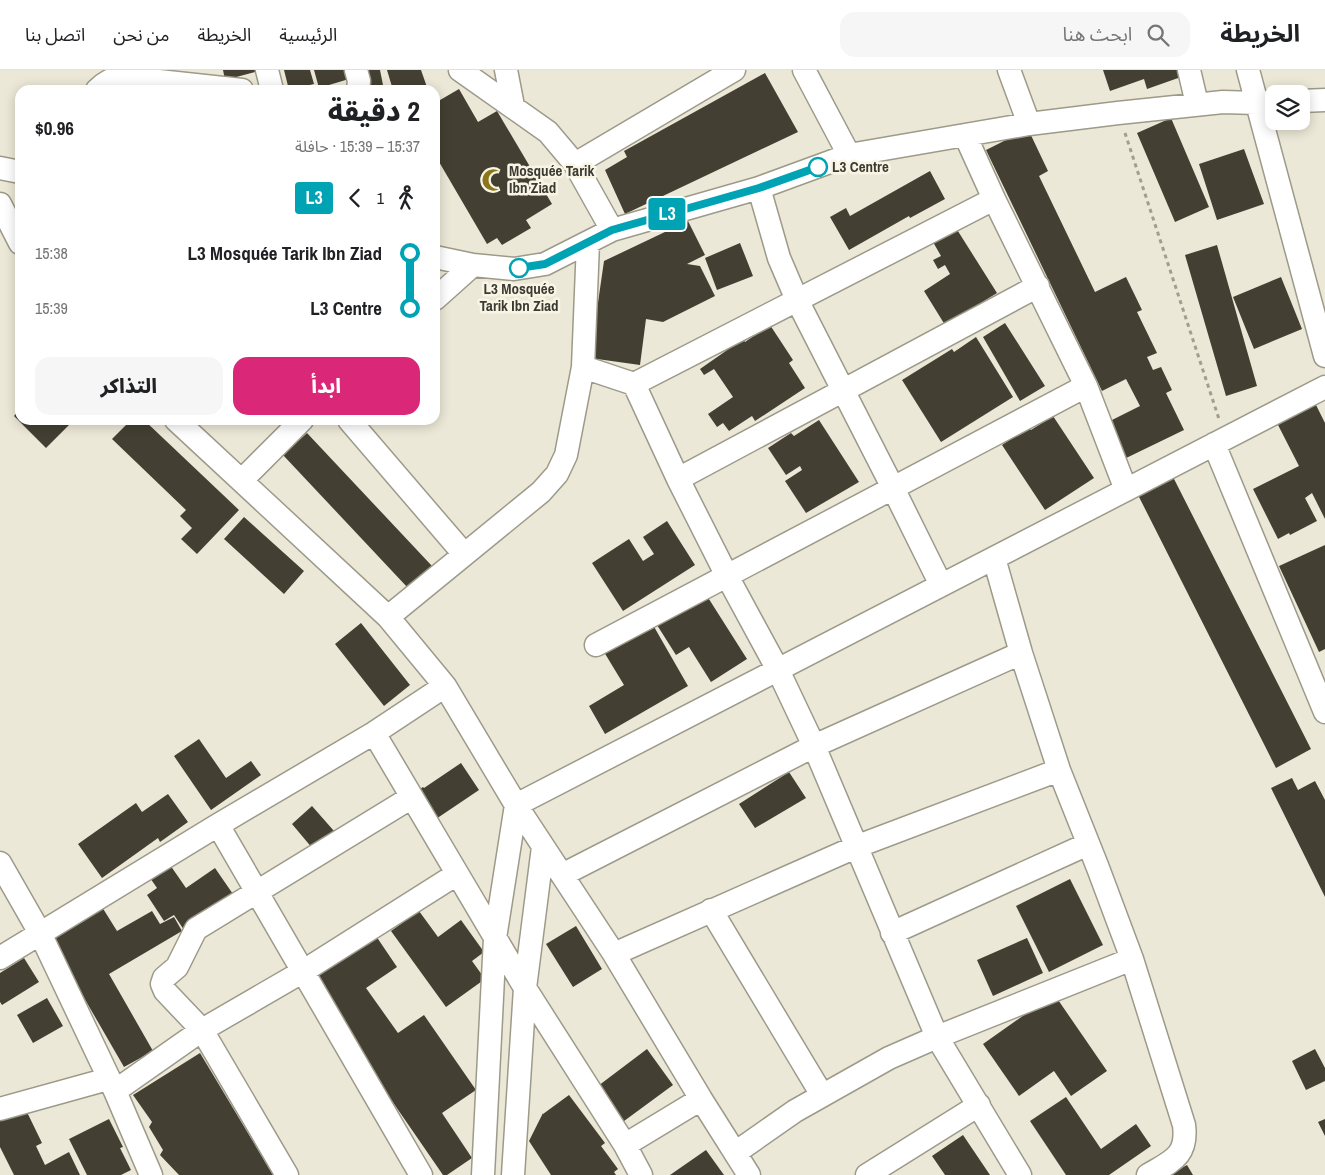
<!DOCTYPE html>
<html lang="ar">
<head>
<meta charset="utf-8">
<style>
	body { margin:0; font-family:"Archivo Narrow","Noto Sans Arabic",sans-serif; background:#f6f6f6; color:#202124; direction:rtl; height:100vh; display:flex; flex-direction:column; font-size:19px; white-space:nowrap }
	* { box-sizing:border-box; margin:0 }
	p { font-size:16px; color:#757577 }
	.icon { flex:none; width:28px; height:28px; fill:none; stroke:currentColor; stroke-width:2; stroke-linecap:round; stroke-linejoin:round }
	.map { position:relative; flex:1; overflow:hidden; direction:ltr }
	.side { position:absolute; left:15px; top:15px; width:425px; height:340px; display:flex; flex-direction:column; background:#fff; border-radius:15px; box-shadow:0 2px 12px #0003; direction:rtl }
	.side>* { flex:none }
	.badge { padding:0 10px; border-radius:4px; font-size:18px; line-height:32px }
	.buttons { position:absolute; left:1265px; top:15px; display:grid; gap:10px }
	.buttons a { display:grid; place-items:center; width:45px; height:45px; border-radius:10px; background:#fff; box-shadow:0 2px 12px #0003; font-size:25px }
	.map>.badge { position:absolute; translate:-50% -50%; box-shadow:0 0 0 2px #fff }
	.legs { display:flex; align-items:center; gap:8px; height:55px; padding:0 20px; font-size:16px }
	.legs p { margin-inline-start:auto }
	.summary { display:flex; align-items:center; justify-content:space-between; height:85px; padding:0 20px }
	h1 { font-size:28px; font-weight:800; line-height:38px }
	.action { display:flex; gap:10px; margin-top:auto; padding:10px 20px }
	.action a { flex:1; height:58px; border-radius:15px; background:#db2777; color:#fff; font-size:20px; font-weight:800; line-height:58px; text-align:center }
	.action a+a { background:#f6f6f6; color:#202124 }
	ul { padding:0 20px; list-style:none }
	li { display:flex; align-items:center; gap:18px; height:55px; font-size:19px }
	li i { display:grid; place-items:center; width:8px; height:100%; margin:0 6px; background:currentColor }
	li i::after { content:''; width:12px; height:12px; margin:-6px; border:4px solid; border-radius:50%; background:#fff }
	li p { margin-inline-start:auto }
	li:first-child i { background:linear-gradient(#0000 50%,currentColor 0) }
	li:last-child i { background:linear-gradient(currentColor 50%,#0000 0) }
	header { display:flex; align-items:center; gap:30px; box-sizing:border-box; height:70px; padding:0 25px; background:#fff; border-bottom:1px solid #e0e0e0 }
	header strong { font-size:24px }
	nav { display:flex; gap:28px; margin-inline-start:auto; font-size:18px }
	.search { width:350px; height:45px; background:#f6f6f6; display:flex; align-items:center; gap:12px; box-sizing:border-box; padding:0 18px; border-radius:15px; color:#757577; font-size:19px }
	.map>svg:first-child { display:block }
</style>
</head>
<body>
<header>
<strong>الخريطة</strong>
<div class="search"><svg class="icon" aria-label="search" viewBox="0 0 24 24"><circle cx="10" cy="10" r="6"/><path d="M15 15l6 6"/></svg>ابحث هنا</div>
<nav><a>الرئيسية</a><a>الخريطة</a><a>من نحن</a><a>اتصل بنا</a></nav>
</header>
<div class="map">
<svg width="1325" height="1105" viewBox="0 0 1325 1105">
	<rect width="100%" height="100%" fill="#ece8d7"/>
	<!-- building -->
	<path fill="#433f32" d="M223,0H259V1L225,10Z
		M284,0H310L314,14L289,20Z
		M314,0H346L349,9L319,18Z
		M364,0H380L384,20H368Z
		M387,0H421L428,20H393Z
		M1103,0H1179L1181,7L1147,19L1144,9L1110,21Z
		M765,3L798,62L625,144L605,100L627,87L624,81Z
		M459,19L478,52L497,41L552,134L526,150L531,158L502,175L497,168L487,174L435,85V33Z
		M1171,48L1209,137L1175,152L1137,63Z
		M1028,59L1048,101L1039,106L1095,222L1126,207L1142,240L1137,242L1157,283L1147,287L1153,300L1161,297L1172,320L1166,323L1184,360L1120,391L1102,355L1140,336L1126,309L1102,321L986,80Z
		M1244,79L1264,134L1217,150L1199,94Z
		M930,101L945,129L910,148L909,146L849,180L830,147L846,138L850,146Z
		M688,151L705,185L687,194L700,196L715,226L663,252L646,249L640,295L590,288L604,191Z
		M956,158L997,223L945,255L924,221L950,204L945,195L938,199L933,190L941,186L933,172Z
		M740,173L753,206L717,220L705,188Z
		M1217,175L1257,316L1226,326L1185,185Z
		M1281,207L1302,259L1254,279L1233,227Z
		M1005,253L1045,316L1020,331L983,267Z
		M770,255L793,290L789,293L805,318L755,351L752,346L729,361L723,353L717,357L708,344L733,327L714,299L704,305L700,299L743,269L745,272Z
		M976,267L1013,327L941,372L902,310L952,279L954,282Z
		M1315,333L1325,353V449L1312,423L1305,428L1317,451L1290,465L1289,463L1278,469L1253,419L1299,396L1277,353Z
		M20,339V350H74L46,378L14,346Z
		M1053,346L1094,408L1045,440L1002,375L1029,357L1031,360Z
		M131,350H144L239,440L197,484L181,469L192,458L180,446L186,440L112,369Z
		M819,350L859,412L806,443L785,411L802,400L800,396L786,405L768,378L791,363L794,366Z
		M307,363L432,496L408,518L283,385Z
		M1171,403L1311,679L1276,698L1136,421Z
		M244,447L304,501L284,524L224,469Z
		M667,451L695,495L623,541L592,493L629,469L643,491L654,484L643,467Z
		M1325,475V579L1319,582L1279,496Z
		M707,526L747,589L711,612L689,577L676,585L657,555L679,541L681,543Z
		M361,553L410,615L384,636L335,574Z
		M653,555L688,616L605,664L589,636L624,615L604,582Z
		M199,669L226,708L251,691L261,705L211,740L174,686Z
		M461,693L479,720L433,751L414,723L423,717L424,718Z
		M789,702L806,728L755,758L739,734Z
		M1292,708L1298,720L1315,711L1325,730V827L1271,718Z
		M168,724L188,752L160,772L158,768L102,808L78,774L136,733L142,742Z
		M312,736L334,761L313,779L292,754Z
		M168,792L186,818L215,798L235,827L184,860L174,845L164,851L147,825L157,818L148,805Z
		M1070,809L1103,875L1049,902L1016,836Z
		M102,837L117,861L152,841L160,854L174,847L182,861L109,904L153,981L124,997L50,869Z
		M419,841L438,867L461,850L484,882L472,891L485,909L446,937L391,861Z
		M576,856L602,899L573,917L546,874Z
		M376,866L397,897L366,918L398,963L424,945L476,1020L442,1043L472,1088L447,1105H443L310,912Z
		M1027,868L1043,903L993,926L977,890Z
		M24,888L39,912L2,935L0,932V903Z
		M1054,924L1107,1001L1071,1026L1054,1001L1019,1026L983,974Z
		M47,928L63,956L33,973L17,945Z
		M647,979L673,1015L620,1054L594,1019Z
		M1315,979L1325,998V1011L1306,1020L1292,991Z
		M200,983L273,1105H179L160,1085L163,1080L149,1057L152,1052L133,1025Z
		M569,1025L605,1073L601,1076L618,1099L614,1102L616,1105H551L529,1071L543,1043V1044Z
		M1066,1027L1101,1079L1136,1054L1151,1076L1109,1105H1066L1030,1051Z
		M25,1038L42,1073L36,1076L45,1095L69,1082L80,1105H14L0,1077V1051Z
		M109,1049L123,1077L120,1078L131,1100L121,1105H87L69,1069Z
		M1325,1049V1066L1318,1052Z
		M963,1065L990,1105H945L932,1086Z
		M706,1080L724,1105H670Z
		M1187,1095L1193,1105H1169Z"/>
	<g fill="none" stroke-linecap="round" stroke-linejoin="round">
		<defs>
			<path id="minor" d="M267,0L272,20
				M356,0L359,11L358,20
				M460,0L548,62L575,94L612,160
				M506,0L513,36
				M804,0L849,85
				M1009,0L1029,54
				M1189,0L1197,34
				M1248,0L1325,286
				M97,20C105,12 111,9 122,7L242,20
				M1301,31L1325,30
				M965,65L994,129L1086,316L1126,420
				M575,94L734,0
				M0,98L20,102
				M759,118L779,188L797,230L893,418L941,515
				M0,134L20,173
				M435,187L473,195L514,199L545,194L612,160L759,118L849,85L1029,54L1118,43L1223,32L1256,33L1274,32
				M435,229L473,195
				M583,297L634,314L994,129
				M634,314L678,409L727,506L778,600L814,676L937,967L1020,1105
				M176,350L388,547L445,616L516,735L614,884L701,1029L749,1105
				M349,350L464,484
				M1214,374L1325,642
				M678,409L1038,216
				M242,410L302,350
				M994,488L1021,583L1059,700L1098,798L1132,889L1184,1055C1188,1086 1172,1091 1148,1105
				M388,547L541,422L557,404L566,385L583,297L588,173
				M596,575L1086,316
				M374,663L525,918L625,1075L641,1105
				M218,755L421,1105
				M0,793L40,863L115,1021L151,1105
				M562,805L814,676L1021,583
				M711,840L822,1025
				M892,863L1088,774
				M614,884L858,776L1059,700
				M0,888L218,755L374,663L445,616
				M115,1021L202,960L302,902L457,804
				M0,1039L108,1009
				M625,1075L701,1029
				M735,1083L795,1041L889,988L937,967L1132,889
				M287,1105L202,960L165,921L162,914L164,908L177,897L196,859L412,727
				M483,1105L495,868L516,735L1325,317
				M513,1105L525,918L543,777
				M867,1105L979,1035"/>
		</defs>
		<!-- minor casing -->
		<use href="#minor" stroke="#9d9a8a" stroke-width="25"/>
		<!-- path -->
		<path stroke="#a09e91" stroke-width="3" stroke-dasharray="4 4" stroke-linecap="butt" d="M1125,63L1219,349"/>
		<!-- minor -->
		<use href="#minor" stroke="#fff" stroke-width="22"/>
	</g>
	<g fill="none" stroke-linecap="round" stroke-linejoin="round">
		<defs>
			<path id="line-1" d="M519,198L545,194L612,160L759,118L818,97"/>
		</defs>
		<!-- line-1 casing -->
		<use href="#line-1" stroke="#fff" stroke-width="11"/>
		<!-- line-1 -->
		<use href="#line-1" stroke="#00a3b4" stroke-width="8"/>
	</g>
	<!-- icons -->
	<defs>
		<symbol id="mosque-bare" viewBox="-9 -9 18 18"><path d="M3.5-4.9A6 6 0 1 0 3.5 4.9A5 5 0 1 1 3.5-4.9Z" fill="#8b771b" stroke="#f9f5e5" stroke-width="2.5" paint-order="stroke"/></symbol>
	</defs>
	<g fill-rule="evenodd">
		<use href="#mosque-bare" x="477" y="94" width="32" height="32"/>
	</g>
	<!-- markers -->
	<g fill="#fff" stroke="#00a3b4" stroke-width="2.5">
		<circle cx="818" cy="97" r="9"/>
		<circle cx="519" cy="198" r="9"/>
	</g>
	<g text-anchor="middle" stroke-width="5" stroke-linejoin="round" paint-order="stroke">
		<!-- stop labels -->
		<g font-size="15" font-weight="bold" fill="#3b3a33" stroke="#f9f5e5" text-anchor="start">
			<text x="832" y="102">L3 Centre</text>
			<text x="519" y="224" text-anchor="middle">L3 Mosquée<tspan x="519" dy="17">Tarik Ibn Ziad</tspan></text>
		</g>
		<!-- poi labels -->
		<g font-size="15" font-weight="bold" fill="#3b3a33" stroke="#f9f5e5" text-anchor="start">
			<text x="509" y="106">Mosquée Tarik<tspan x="509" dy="17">Ibn Ziad</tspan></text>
		</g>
	</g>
</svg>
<div class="buttons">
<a><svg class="icon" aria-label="layers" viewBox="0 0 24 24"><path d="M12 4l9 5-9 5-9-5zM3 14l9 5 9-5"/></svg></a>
</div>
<b class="badge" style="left:667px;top:144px;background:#00a3b4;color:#fff">L3</b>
<section class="side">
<div class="summary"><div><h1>2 دقيقة</h1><p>15:37 – 15:39 · حافلة</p></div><b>$0.96</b></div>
<div class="legs"><svg class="icon" aria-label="walk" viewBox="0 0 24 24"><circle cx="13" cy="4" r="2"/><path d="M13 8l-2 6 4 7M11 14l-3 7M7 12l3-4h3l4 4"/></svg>1<svg class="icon" aria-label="back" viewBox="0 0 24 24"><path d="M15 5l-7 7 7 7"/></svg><b class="badge" style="background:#00a3b4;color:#fff">L3</b></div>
<ul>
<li><i style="color:#00a3b4"></i><b>L3 Mosquée Tarik Ibn Ziad</b><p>15:38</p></li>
<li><i style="color:#00a3b4"></i><b>L3 Centre</b><p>15:39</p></li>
</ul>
<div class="action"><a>ابدأ</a><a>التذاكر</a></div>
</section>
</div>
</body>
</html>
